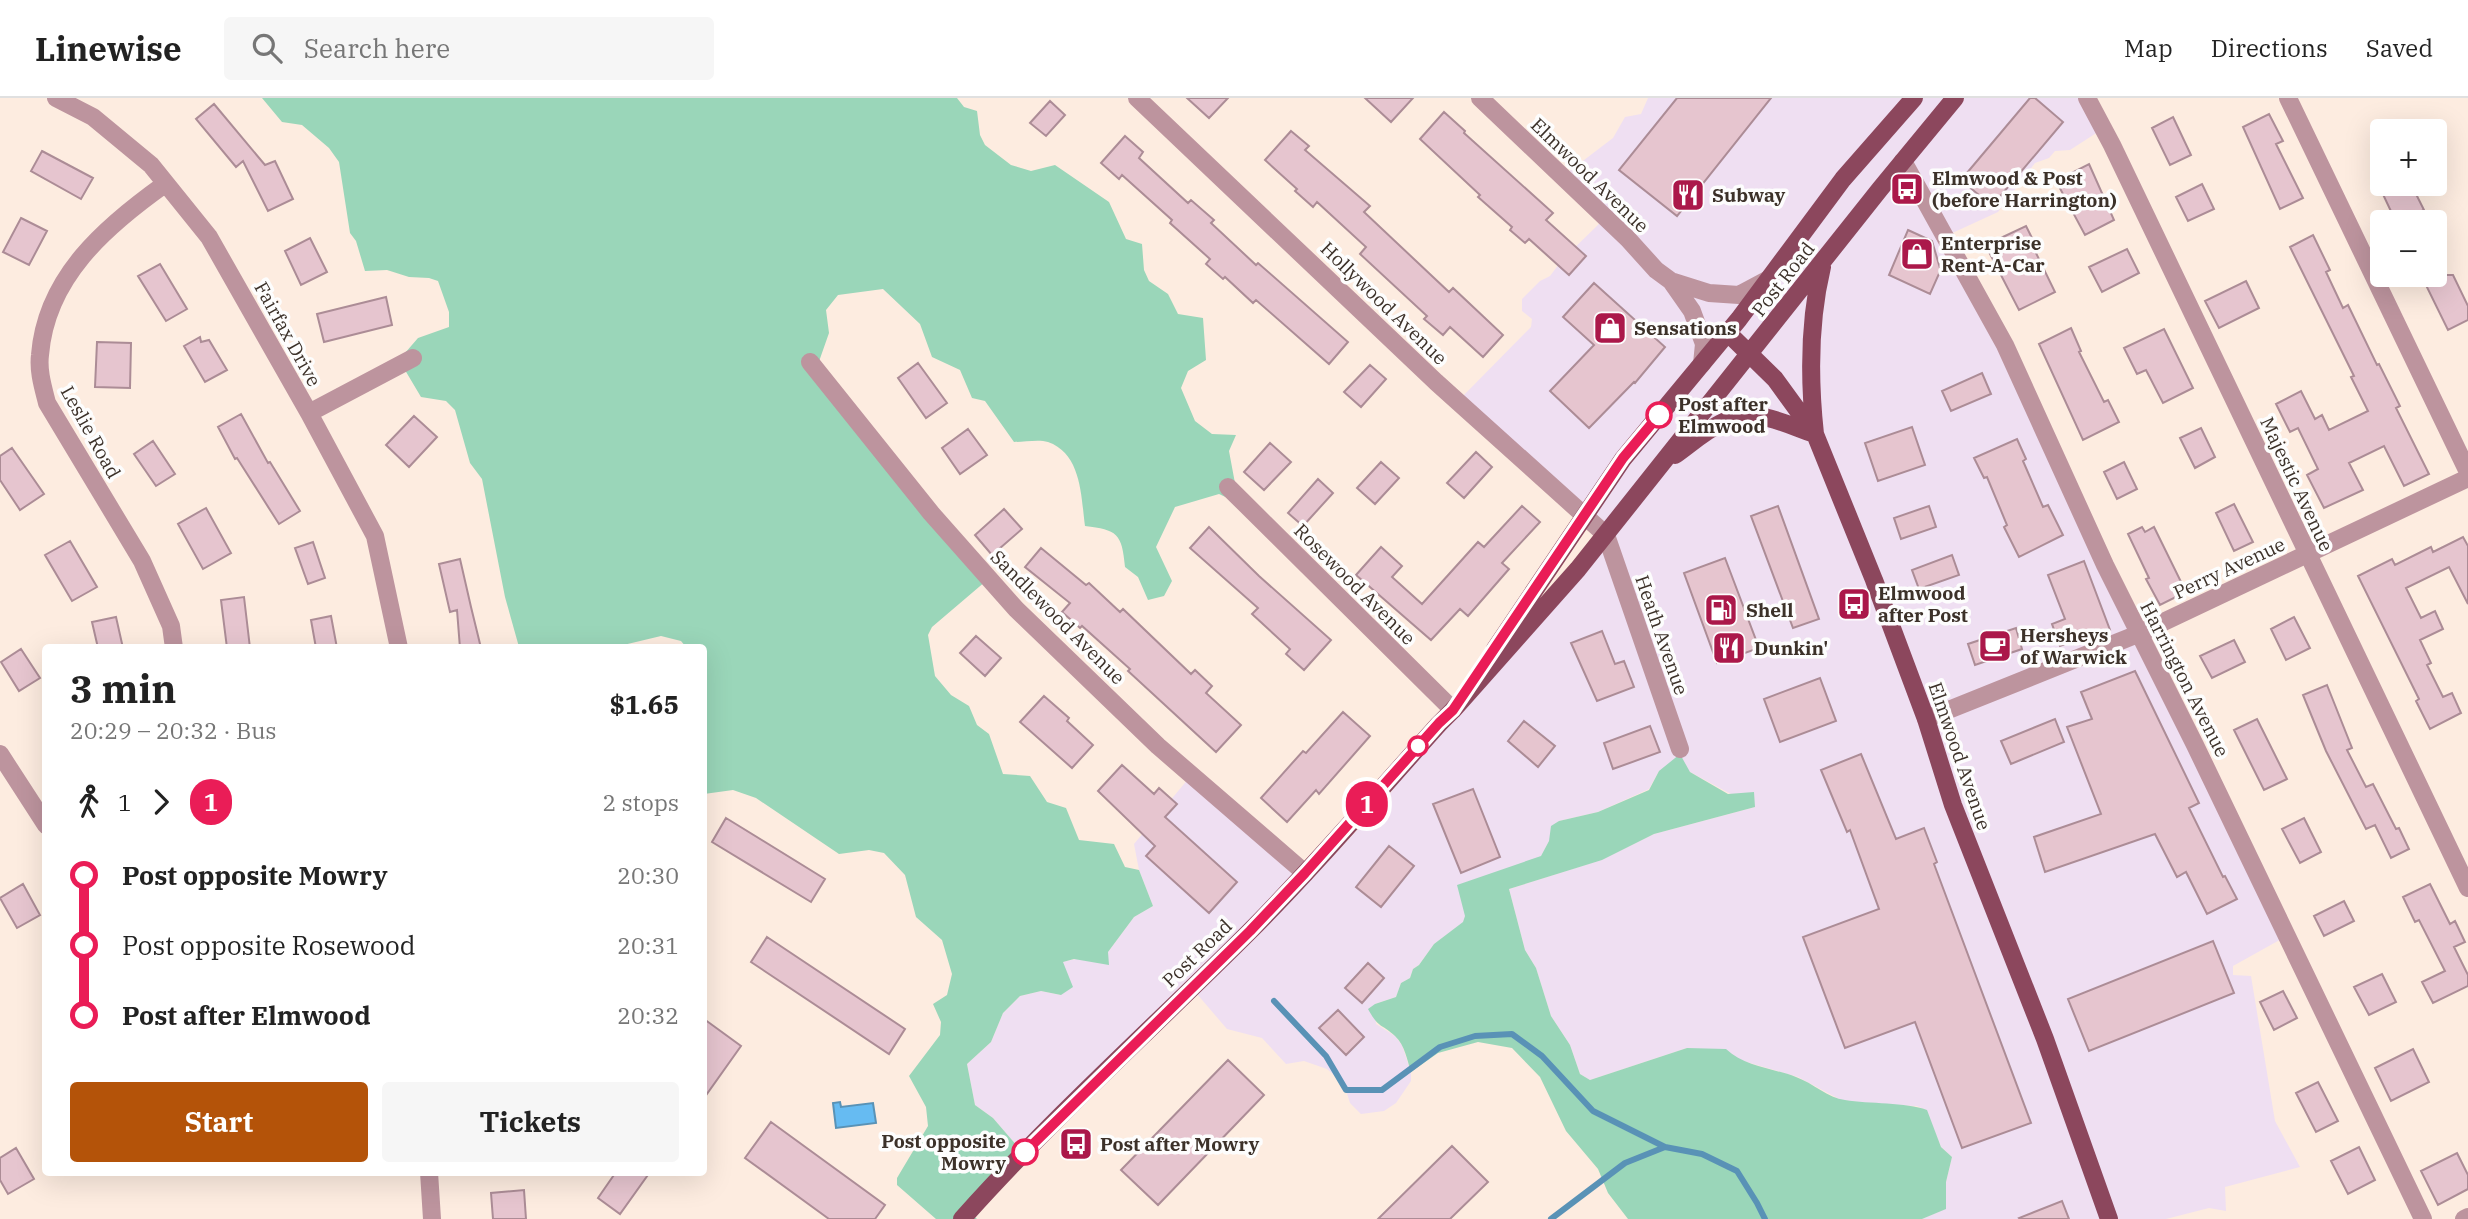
<!DOCTYPE html>
<html lang="en">
<head>
<meta charset="utf-8">
<style>
	body { margin:0; font-family:"IBM Plex Serif",serif; background:#f6f6f6; color:#222; height:100vh; display:flex; flex-direction:column; font-size:26px; white-space:nowrap }
	* { box-sizing:border-box; margin:0 }
	p { font-size:23px; color:#767676 }
	.icon { flex:none; width:38px; height:38px; fill:none; stroke:currentColor; stroke-width:2; stroke-linecap:round; stroke-linejoin:round }
	.map { position:relative; flex:1; overflow:hidden }
	.panel { position:absolute; left:42px; top:546px; width:665px; height:532px; display:flex; flex-direction:column; background:#fff; border-radius:7px; box-shadow:0 7px 28px #0002 }
	.panel>* { flex:none }
	.badge { padding:0 14px; border-radius:23px; font-size:24px; line-height:46px }
	.controls { position:absolute; left:2370px; top:21px; display:grid; gap:14px }
	.controls a { display:grid; place-items:center; width:77px; height:77px; border-radius:7px; background:#fff; box-shadow:0 7px 28px #0002; font-size:35px }
	.map>.badge { position:absolute; translate:-50% -50%; box-shadow:0 0 0 4px #fff }
	.legs { display:flex; align-items:center; gap:10px; height:77px; padding:0 28px; font-size:23px }
	.legs p { margin-inline-start:auto }
	.headline { display:flex; align-items:center; justify-content:space-between; height:119px; padding:0 28px }
	h1 { font-size:38px; font-weight:700; line-height:52px }
	.button { display:flex; gap:14px; margin-top:auto; padding:14px 28px }
	.button a { flex:1; height:80px; border-radius:7px; background:#b45309; color:#fff; font-size:28px; font-weight:700; line-height:80px; text-align:center }
	.button a+a { background:#f6f6f6; color:#222 }
	ul { padding:0 28px; list-style:none }
	li { display:flex; align-items:center; gap:24px; height:70px; font-size:26px }
	li i { display:grid; place-items:center; width:10px; height:100%; margin:0 9px; background:currentColor }
	li i::after { content:''; width:18px; height:18px; margin:-9px; border:5px solid; border-radius:50%; background:#fff }
	li p { margin-inline-start:auto }
	li:first-child i { background:linear-gradient(#0000 50%,currentColor 0) }
	li:last-child i { background:linear-gradient(currentColor 50%,#0000 0) }
	header { display:flex; align-items:center; gap:42px; box-sizing:border-box; height:98px; padding:0 35px; background:#fff; border-bottom:2px solid #e0e0e0 }
	header strong { font-size:33px }
	nav { display:flex; gap:38px; margin-inline-start:auto; font-size:24px }
	.search { width:490px; height:63px; background:#f6f6f6; display:flex; align-items:center; gap:18px; box-sizing:border-box; padding:0 24px; border-radius:7px; color:#767676; font-size:26px }
	.map>svg:first-child { display:block }
</style>
</head>
<body>
<header>
<strong>Linewise</strong>
<div class="search"><svg class="icon" aria-label="search" viewBox="0 0 24 24"><circle cx="10" cy="10" r="6"/><path d="M15 15l6 6"/></svg>Search here</div>
<nav><a>Map</a><a>Directions</a><a>Saved</a></nav>
</header>
<div class="map">
<svg width="2468" height="1121" viewBox="0 0 2468 1121">
	<rect width="100%" height="100%" fill="#fdece0"/>
	<!-- commercial -->
	<path fill="#efdff2" d="M1648,0H2085L2101,32L2070,52L2055,53L2049,60L2035,65L1998,114L1948,137L2285,839L2233,868V877L2251,878L2275,1023L2300,1069L2225,1089L2226,1113L2209,1110L2166,1121H1922L1945,1111L1946,1084L1952,1059L1941,1049L1926,1012L1917,1008L1882,1007L1841,1002L1798,979L1736,961L1687,950L1590,982L1580,976L1570,947L1551,918L1536,870L1525,852L1509,791L1601,762L1654,736L1755,709L1690,674L1659,673L1649,691L1598,714L1559,723L1541,759L1465,818L1464,824L1434,846L1419,867L1413,871L1410,880L1401,885L1396,899L1375,906L1376,926L1395,938L1402,947L1411,974V983L1396,1005L1384,1013L1361,1016L1350,1005L1344,986L1327,971L1304,963L1286,966L1262,940L1227,931L1197,896L1025,1057L993,1020L975,1007L967,966L991,944L1003,915L1020,898L1041,893L1061,897L1062,864L1108,854L1134,819L1153,808L1139,772L1134,746L1189,680L1303,778L1312,781L1386,701L1447,619L1602,437L1461,300L1531,229L1532,221L1522,213V201L1540,183L1550,178L1562,162L1603,122L1563,78L1613,40L1625,19L1641,16Z"/>
	<!-- green -->
	<path fill="#9ad6b9" d="M262,0H957L964,9L977,13L980,37L985,47L1011,67L1031,73L1055,67L1109,104L1126,141L1142,146L1144,172L1149,183L1168,196L1178,216L1203,220L1206,262L1188,273L1181,290L1195,323L1212,336L1236,337L1229,353L1237,396L1234,403L1219,396L1175,409L1156,449L1172,483L1164,498L1148,502L1138,479L1125,469C1122,435 1117,432 1085,428C1081,399 1082,356 1048,344C1039,341 1024,344 1014,344L985,303L972,300L960,272L932,259L920,226L883,191L838,197L826,212L829,235L816,272L986,483L932,529L928,537L935,578L951,597L969,608L977,627L989,636L1003,676L1030,678L1047,704L1066,710L1079,742L1114,746L1125,769L1139,772L1153,808L1134,819L1108,854L1109,867L1074,861L1063,864L1073,889L1061,897L1041,893L1020,898L1003,915L991,944L967,966L975,1007L993,1020L1025,1057L970,1115L977,1121H936L897,1087V1080L928,1028L926,1009L909,978L940,937L941,924L933,906L947,897L952,876L942,842L916,819L905,777L884,755L869,752L839,756L756,700L733,692L704,696V550L686,549L681,543L661,538L615,549H519L505,499L482,381L470,365L455,312L446,303L421,299L399,262L418,240L449,229V214L438,183L429,180L409,179L387,172L365,173L356,143L350,135L339,64L329,50L302,27L282,24Z
		M1680,656L1690,674L1728,696L1754,694L1755,709L1654,736L1602,762L1509,791L1525,852L1536,870L1551,918L1570,947L1580,976L1590,982L1687,950L1726,951C1745,969 1773,970 1796,979C1813,985 1828,1000 1845,1002C1869,1006 1906,1004 1927,1012L1941,1049L1952,1059L1946,1084V1111L1922,1121H1628L1608,1095L1598,1071L1566,1033L1540,979L1512,950L1478,944L1438,955L1411,974C1407,962 1405,947 1395,938C1381,925 1379,931 1368,911L1375,906L1396,899L1401,885L1410,880L1413,871L1419,867L1434,846L1463,824L1465,818L1457,787L1541,758L1549,743L1551,728L1559,723L1598,714L1649,692L1659,673Z"/>
	<!-- water -->
	<path fill="#66bbf2" stroke="#5992b6" stroke-width="2" d="M840,1004L841,1009L873,1005L876,1025L836,1030L833,1005Z"/>
	<g fill="none" stroke-linecap="round" stroke-linejoin="round">
		<!-- stream -->
		<path stroke="#5992b6" stroke-width="6" d="M1274,903L1326,958L1346,992H1382L1440,949L1475,938L1512,936L1542,958L1593,1013L1665,1049L1702,1056L1737,1073L1757,1105L1765,1121
			M1551,1121L1625,1065L1665,1049"/>
	</g>
	<!-- building -->
	<path fill="#e6c5cf" stroke="#ac8c96" stroke-width="2" d="M1187,0H1228L1209,20Z
		M1365,0H1413L1391,24Z
		M1677,0H1771L1677,118L1619,72Z
		M2030,0H2035L2063,24L1992,108L1961,82Z
		M1050,3L1065,17L1046,38L1030,25Z
		M214,6L265,67L275,63L293,101L268,113L243,63L236,69L196,21Z
		M1444,14L1465,33L1464,35L1553,115L1546,122L1586,158L1569,177L1529,141L1525,145L1510,132L1512,129L1478,99L1480,97L1420,41Z
		M2269,16L2283,43L2276,46L2303,100L2280,111L2243,29Z
		M2173,19L2191,57L2170,67L2152,30Z
		M1291,33L1309,48L1305,52L1370,108L1364,114L1449,194L1453,190L1503,237L1483,259L1450,229L1443,237L1424,221L1427,218L1360,156L1366,149L1317,104L1313,109L1295,93L1297,91L1265,62Z
		M1125,38L1143,54L1139,60L1188,105L1191,102L1214,122L1211,125L1256,167L1258,165L1348,244L1329,266L1256,202L1253,205L1225,179L1223,181L1206,166L1210,161L1170,125L1172,122L1122,77L1119,81L1101,65Z
		M42,53L93,80L81,101L31,73Z
		M2089,66L2114,122L2085,137L2056,83Z
		M2202,86L2214,111L2188,123L2176,99Z
		M2389,86H2411L2424,112L2396,124L2380,90Z
		M21,120L47,133L29,167L3,154Z
		M2026,128L2038,152L2035,153L2055,194L2019,212L1988,152V146Z
		M1908,132L1932,143L1940,170L1942,169L1930,196L1889,177Z
		M2313,137L2330,172L2326,174L2343,210L2348,207L2377,267L2379,266L2400,308L2396,310L2429,376L2404,388L2384,348L2349,365L2363,392L2324,410L2307,377L2318,371L2298,330L2290,334L2276,306L2301,293L2315,321L2322,317L2329,332L2368,313L2351,279L2354,278L2290,149Z
		M310,140L327,174L301,187L285,153Z
		M2127,151L2139,175L2102,194L2089,169Z
		M160,166L187,211L166,223L138,178Z
		M2421,177H2453L2468,208V222L2448,232Z
		M2246,183L2259,210L2219,230L2205,203Z
		M1594,185L1665,249L1635,285L1634,284L1589,330L1550,293L1594,247L1563,219Z
		M386,199L392,227L324,244L317,216Z
		M2071,230L2081,253L2079,254L2104,304L2108,302L2119,324L2083,342L2039,246Z
		M2164,231L2193,290L2163,305L2146,272L2137,276L2124,250Z
		M200,239L201,244L209,242L227,272L205,284L184,248Z
		M97,244L131,245L130,290L95,289Z
		M918,265L947,305L926,320L898,280Z
		M1370,267L1386,281L1361,309L1344,294Z
		M1982,275L1991,296L1951,313L1942,293Z
		M241,316L268,365L270,364L300,413L279,426L237,360L235,361L218,329Z
		M414,318L437,339L409,369L386,347Z
		M1912,329L1925,367L1878,383L1865,345Z
		M2201,330L2215,359L2195,370L2180,340Z
		M968,331L987,357L960,376L942,350Z
		M2017,341L2026,361L2023,363L2043,409L2048,407L2063,437L2019,459L2004,429L2007,427L1987,379L1984,380L1974,360Z
		M153,343L175,376L156,388L134,356Z
		M1270,345L1291,364L1264,392L1244,374Z
		M12,350L44,396L20,412L0,382V358Z
		M1476,354L1492,369L1464,400L1447,385Z
		M1381,364L1399,380L1375,406L1357,390Z
		M2124,364L2137,391L2117,401L2104,374Z
		M1318,381L1333,395L1303,428L1288,415Z
		M2234,406L2253,444L2234,453L2216,415Z
		M1522,408L1540,424L1502,465L1509,471L1468,518L1460,511L1431,542L1356,477L1381,449L1402,468L1392,479L1422,506L1478,444L1484,449Z
		M1778,408L1819,521L1793,530L1751,418Z
		M1929,408L1936,429L1901,441L1894,420Z
		M206,410L231,455L203,471L178,426Z
		M1004,411L1022,431L992,457L975,437Z
		M1209,429L1259,478L1331,542L1304,572L1286,556L1290,551L1252,516L1258,510L1190,450Z
		M2142,429L2145,434L2154,429L2186,494L2160,507L2146,481L2149,480L2128,436Z
		M2463,439L2468,448V506L2449,469L2406,490L2421,520L2435,513L2443,531L2420,542L2431,565L2427,567L2443,599L2452,595L2461,615L2430,631L2416,603L2419,601L2358,478L2392,461L2395,467L2431,449L2433,454Z
		M70,443L97,489L72,503L45,457Z
		M313,444L325,480L308,486L295,450Z
		M1041,450L1086,487L1089,485L1120,514L1123,511L1191,576L1195,572L1212,588L1206,595L1241,627L1216,654L1128,573L1130,571L1082,528L1080,530L1062,514L1070,505L1025,469Z
		M1952,457L1959,477L1919,491L1912,472Z
		M1725,460L1759,550L1717,565L1684,475Z
		M460,461L471,509L481,550H460L457,512L450,514L439,466Z
		M2084,463L2110,532L2074,546L2073,543L2060,548L2052,526L2065,521L2048,477Z
		M244,499L250,550H227L221,502Z
		M331,518L337,550H316L311,522Z
		M116,519L123,550H98L92,524Z
		M2294,519L2310,550L2286,562L2271,531Z
		M2016,530L2022,551L1975,567L1968,546Z
		M1602,533L1615,566L1624,563L1634,589L1597,603L1571,545Z
		M976,538L1001,560L985,578L960,555Z
		M2234,542L2245,564L2212,580L2200,558Z
		M21,551L40,580L19,593L1,564Z
		M2135,573L2199,705L2189,710L2223,779L2225,778L2237,801L2207,816L2186,774L2177,779L2155,736L2045,774L2034,739L2101,716L2067,629L2092,621L2081,594Z
		M1820,580L1836,623L1780,644L1764,601Z
		M2327,587L2352,650L2347,652L2366,689L2373,686L2396,731L2399,730L2409,751L2391,760L2375,727L2366,731L2326,653L2303,597Z
		M1044,598L1069,620L1067,623L1093,647L1072,670L1020,624Z
		M1343,614L1370,638L1319,696L1316,692L1287,724L1261,700L1303,653L1306,655Z
		M2055,621L2064,644L2011,666L2001,643Z
		M2257,621L2287,681L2264,692L2234,632Z
		M1524,623L1555,648L1538,669L1508,643Z
		M1650,628L1660,654L1613,671L1604,645Z
		M1861,656L1896,741L1924,730L1937,764L1934,766L2031,1025L1962,1050L1915,924L1845,950L1803,839L1879,811L1850,732L1847,734L1821,672Z
		M1122,667L1154,696L1159,690L1177,706L1165,719L1237,784L1209,815L1146,758L1155,748L1098,693Z
		M1473,691L1500,759L1461,775L1433,706Z
		M726,720L825,781L811,804L712,744Z
		M2304,720L2321,754L2300,765L2282,731Z
		M1389,748L1414,768L1381,809L1356,789Z
		M23,786L40,817L17,830L0,800Z
		M2430,786L2450,826L2455,823L2465,844L2454,849L2468,877V888L2433,905L2422,884L2445,873L2419,822L2415,824L2403,799Z
		M2344,803L2354,823L2324,838L2314,818Z
		M767,839L905,931L889,956L751,864Z
		M2213,843L2234,895L2089,953L2068,901Z
		M1368,865L1384,880L1362,905L1345,890Z
		M2382,876L2396,904L2369,917L2354,889Z
		M2283,893L2297,920L2274,932L2260,904Z
		M1338,912L1364,939L1346,957L1319,930Z
		M704,921L741,948L704,1000Z
		M2413,951L2429,984L2391,1003L2375,970Z
		M1228,962L1264,997L1158,1107L1121,1072Z
		M2318,984L2338,1023L2316,1034L2296,995Z
		M771,1024L885,1107L875,1121H829L745,1060Z
		M1452,1048L1488,1084L1450,1121H1378Z
		M2359,1049L2375,1082L2348,1096L2331,1063Z
		M16,1050L34,1081L8,1096L0,1082V1060Z
		M2457,1055L2468,1077V1091L2438,1107L2421,1073Z
		M616,1074H650L620,1116L598,1100Z
		M524,1092L526,1121H493L491,1095Z
		M2062,1103L2069,1121H2020L2019,1120Z"/>
	<g fill="none" stroke-linecap="round" stroke-linejoin="round">
		<!-- street -->
		<path stroke="#bd949e" stroke-width="18" d="M56,0L93,19L151,67L209,139L309,315L375,438L399,550
			M1137,0L1436,284L1606,437L1680,651
			M1480,0L1628,141L1656,172L1671,183L1692,213L1704,246L1702,266
			M2087,0L2112,47L2468,790
			M2288,0L2468,374
			M1903,63L2005,247L2105,467L2195,647L2423,1121
			M165,86C106,128 46,179 40,257C38,273 43,289 47,305L142,463L171,528L174,550
			M1671,183L1709,195L1739,197L1769,181
			M810,264L931,415L1016,511L1158,648L1305,775
			M309,315L413,260
			M1228,389L1453,612
			M1926,621L2138,536L2468,380
			M0,656L46,727
			M429,1074L432,1121
			M2464,1121L2468,1119"/>
		<!-- primary -->
		<path stroke="#8c475d" stroke-width="18" d="M1728,235L1775,281L1815,336L1874,482L1926,621L1953,707L2045,941L2109,1121
			M1815,336C1809,281 1809,223 1822,169
			M1675,357C1699,340 1725,314 1757,318C1774,319 1798,331 1815,336
			M1495,551L1623,361L1739,221L1843,81L1914,0
			M962,1121C1052,1020 1153,930 1249,834C1315,768 1376,696 1439,626L1453,612L1578,471L1880,91L1955,0"/>
	</g>
	<g fill="none" stroke-linecap="round" stroke-linejoin="round">
		<defs>
			<path id="line-1" d="M1025,1054L1250,833L1305,775L1439,625L1453,612L1623,360L1659,317"/>
		</defs>
		<!-- line-1 casing -->
		<use href="#line-1" stroke="#fff" stroke-width="16"/>
		<!-- line-1 -->
		<use href="#line-1" stroke="#ea1d57" stroke-width="10"/>
	</g>
	<!-- icons -->
	<defs>
		<symbol id="bus-square" viewBox="-11 -11 22 22"><rect x="-9" y="-9" width="18" height="18" rx="4" fill="#ab184a" stroke="#fdfdfd"/><path d="M-5-6H5V4H4V6H2V4H-2V6H-4V4H-5ZM-3.5-4V0h7V-4ZM-3.5 1.2v1.5H-2V1.2ZM2 1.2v1.5H3.5V1.2Z" fill="#fff"/></symbol>
		<symbol id="restaurant-square" viewBox="-11 -11 22 22"><rect x="-9" y="-9" width="18" height="18" rx="4" fill="#ab184a" stroke="#fdfdfd"/><path d="M-5-6h1v4h1v-4h1v4h1v-4h1v5L-1.5 .5V6h-2V.5L-5-1ZM5-6V6H3V1.5H1.5Q1.5-4 5-6Z" fill="#fff"/></symbol>
		<symbol id="shop-square" viewBox="-11 -11 22 22"><rect x="-9" y="-9" width="18" height="18" rx="4" fill="#ab184a" stroke="#fdfdfd"/><path d="M-5-2.5h2.3a2.7 3.5 0 0 1 5.4 0H5L5.5 6h-11ZM-1.5-2.5h3a1.5 2.3 0 0 0-3 0Z" fill="#fff"/></symbol>
		<symbol id="fuel-square" viewBox="-11 -11 22 22"><rect x="-9" y="-9" width="18" height="18" rx="4" fill="#ab184a" stroke="#fdfdfd"/><path d="M-5.5-6h7V0h2V4h1.3V-2.5L3-4.5l.8-.8L6-3V5H2.5V1h-1V6h-7ZM-4.2-4.7v3.2H.2V-4.7Z" fill="#fff"/></symbol>
		<symbol id="cafe-square" viewBox="-11 -11 22 22"><rect x="-9" y="-9" width="18" height="18" rx="4" fill="#ab184a" stroke="#fdfdfd"/><path d="M-5.5-4.5H6V0H3Q3 3.5 0 3.5H-2.5Q-5.5 3.5-5.5 0ZM3-3.2v2h1.7v-2ZM-6 4.5H4V6H-6Z" fill="#fff"/></symbol>
	</defs>
	<g fill-rule="evenodd">
		<use href="#bus-square" x="1888" y="72" width="38" height="38"/>
		<use href="#restaurant-square" x="1669" y="78" width="38" height="38"/>
		<use href="#shop-square" x="1898" y="137" width="38" height="38"/>
		<use href="#shop-square" x="1591" y="211" width="38" height="38"/>
		<use href="#bus-square" x="1835" y="487" width="38" height="38"/>
		<use href="#fuel-square" x="1702" y="493" width="38" height="38"/>
		<use href="#cafe-square" x="1976" y="529" width="38" height="38"/>
		<use href="#restaurant-square" x="1710" y="531" width="38" height="38"/>
		<use href="#bus-square" x="1057" y="1027" width="38" height="38"/>
	</g>
	<!-- markers -->
	<g fill="#fff" stroke="#ea1d57" stroke-width="3.5">
		<circle cx="1659" cy="317" r="12"/>
		<circle cx="1418" cy="648" r="9"/>
		<circle cx="1025" cy="1054" r="12"/>
	</g>
	<g text-anchor="middle" stroke-width="7" stroke-linejoin="round" paint-order="stroke">
		<!-- street labels -->
		<g font-size="19" fill="#3c3129" stroke="#fdfdfd">
			<text transform="translate(1590 77) rotate(44)" y="7">Elmwood Avenue</text>
			<text transform="translate(1783 181) rotate(-52)" y="7">Post Road</text>
			<text transform="translate(1384 205) rotate(44)" y="7">Hollywood Avenue</text>
			<text transform="translate(288 236) rotate(61)" y="7">Fairfax Drive</text>
			<text transform="translate(91 334) rotate(61)" y="7">Leslie Road</text>
			<text transform="translate(2297 386) rotate(65)" y="7">Majestic Avenue</text>
			<text transform="translate(2229 470) rotate(-25)" y="7">Perry Avenue</text>
			<text transform="translate(1355 486) rotate(45)" y="7">Rosewood Avenue</text>
			<text transform="translate(1058 519) rotate(45)" y="7">Sandlewood Avenue</text>
			<text transform="translate(1662 537) rotate(71)" y="7">Heath Avenue</text>
			<text transform="translate(2185 581) rotate(63)" y="7">Harrington Avenue</text>
			<text transform="translate(1960 658) rotate(71)" y="7">Elmwood Avenue</text>
			<text transform="translate(1197 855) rotate(-44)" y="7">Post Road</text>
		</g>
		<!-- poi labels -->
		<g font-size="19" font-weight="bold" fill="#3c3129" stroke="#fdfdfd" text-anchor="start">
			<text x="1932" y="87">Elmwood &amp; Post<tspan x="1932" dy="22">(before Harrington)</tspan></text>
			<text x="1712" y="104">Subway</text>
			<text x="1941" y="152">Enterprise<tspan x="1941" dy="22">Rent-A-Car</tspan></text>
			<text x="1634" y="237">Sensations</text>
			<text x="1878" y="502">Elmwood<tspan x="1878" dy="22">after Post</tspan></text>
			<text x="1746" y="519">Shell</text>
			<text x="2020" y="544">Hersheys<tspan x="2020" dy="22">of Warwick</tspan></text>
			<text x="1754" y="557">Dunkin'</text>
			<text x="1100" y="1053">Post after Mowry</text>
		</g>
		<!-- stop labels -->
		<g font-size="19" font-weight="bold" fill="#3c3129" stroke="#fdfdfd" text-anchor="start">
			<text x="1678" y="313">Post after<tspan x="1678" dy="22">Elmwood</tspan></text>
			<text x="1006" y="1050" text-anchor="end">Post opposite<tspan x="1006" dy="22">Mowry</tspan></text>
		</g>
	</g>
</svg>
<div class="controls">
<a>+</a>
<a>−</a>
</div>
<b class="badge" style="left:1367px;top:706px;background:#ea1d57;color:#fff">1</b>
<section class="panel">
<div class="headline"><div><h1>3 min</h1><p>20:29 – 20:32 · Bus</p></div><b>$1.65</b></div>
<div class="legs"><svg class="icon" aria-label="walk" viewBox="0 0 24 24"><circle cx="13" cy="4" r="2"/><path d="M13 8l-2 6 4 7M11 14l-3 7M7 12l3-4h3l4 4"/></svg>1<svg class="icon" aria-label="forward" viewBox="0 0 24 24"><path d="M9 5l7 7-7 7"/></svg><b class="badge" style="background:#ea1d57;color:#fff">1</b><p>2 stops</p></div>
<ul>
<li><i style="color:#ea1d57"></i><b>Post opposite Mowry</b><p>20:30</p></li>
<li><i style="color:#ea1d57"></i><span>Post opposite Rosewood</span><p>20:31</p></li>
<li><i style="color:#ea1d57"></i><b>Post after Elmwood</b><p>20:32</p></li>
</ul>
<div class="button"><a>Start</a><a>Tickets</a></div>
</section>
</div>
</body>
</html>
